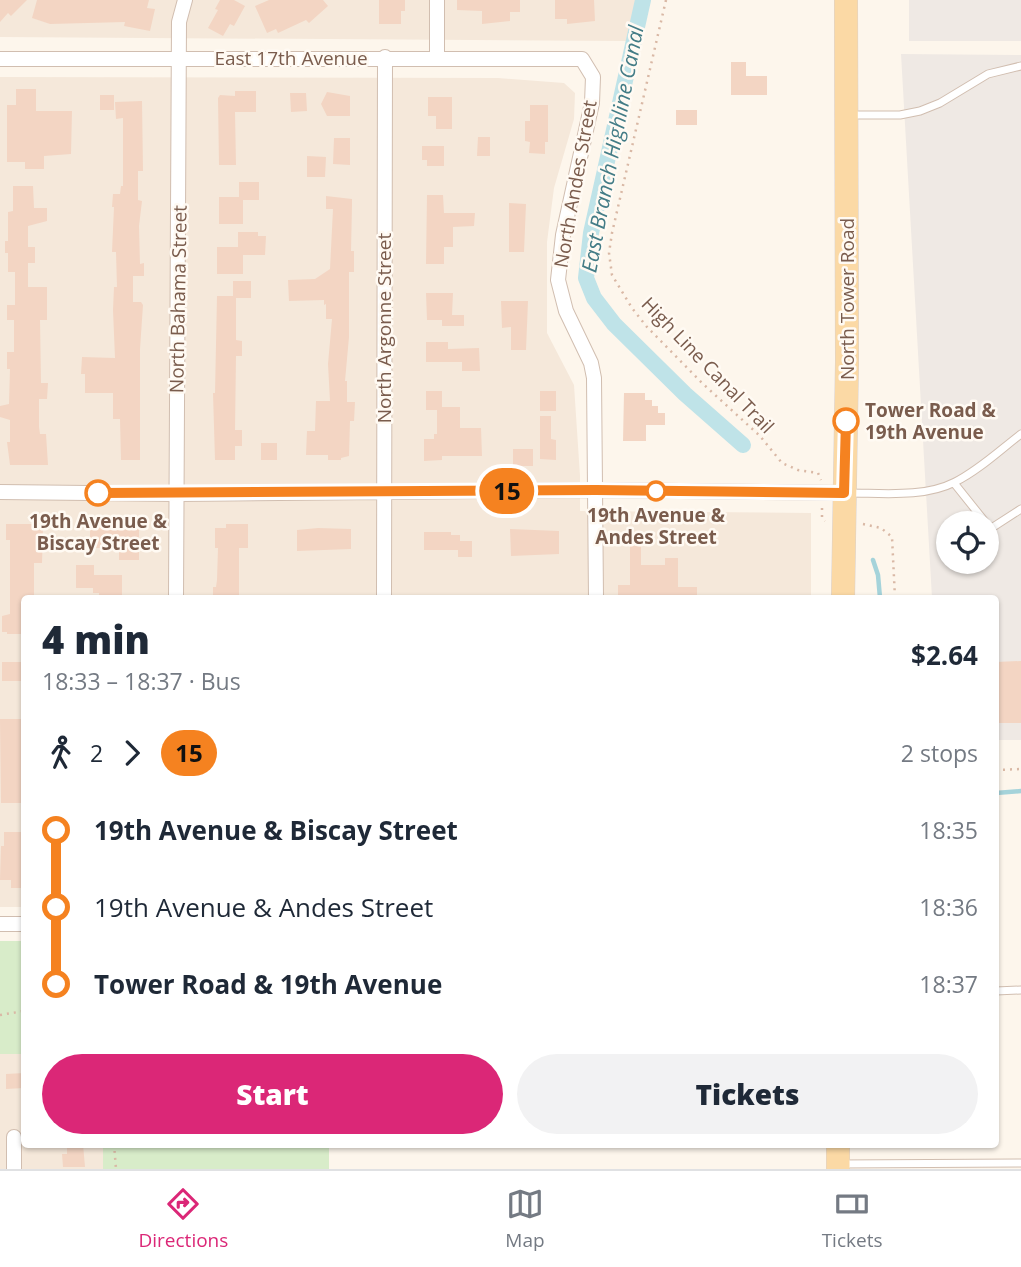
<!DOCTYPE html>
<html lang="en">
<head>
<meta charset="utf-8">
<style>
	body { margin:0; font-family:"Open Sans",sans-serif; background:#f2f2f3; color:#1f2937; height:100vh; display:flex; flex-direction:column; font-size:26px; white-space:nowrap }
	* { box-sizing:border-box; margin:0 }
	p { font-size:23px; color:#747a83 }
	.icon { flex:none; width:38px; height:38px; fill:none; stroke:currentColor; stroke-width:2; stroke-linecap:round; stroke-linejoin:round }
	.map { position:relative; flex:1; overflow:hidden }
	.panel { position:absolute; left:21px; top:595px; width:978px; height:553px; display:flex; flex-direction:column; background:#fff; border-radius:7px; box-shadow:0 2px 5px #0004 }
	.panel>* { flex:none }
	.badge { padding:0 14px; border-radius:23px; font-size:24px; line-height:46px }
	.fabs { position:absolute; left:936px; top:511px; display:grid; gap:14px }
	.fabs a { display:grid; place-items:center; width:63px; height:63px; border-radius:50%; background:#fff; box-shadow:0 2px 5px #0004; font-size:35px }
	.map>.badge { position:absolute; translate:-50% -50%; box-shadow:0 0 0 4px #fff }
	.legs { display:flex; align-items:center; gap:10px; height:77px; padding:0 21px; font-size:23px }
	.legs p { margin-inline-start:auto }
	.overview { display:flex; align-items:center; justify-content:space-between; height:119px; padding:0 21px }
	h1 { font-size:38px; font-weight:800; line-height:52px }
	.primary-button { display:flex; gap:14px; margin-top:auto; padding:14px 21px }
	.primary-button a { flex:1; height:80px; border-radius:42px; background:#db2777; color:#fff; font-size:28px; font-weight:800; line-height:80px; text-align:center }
	.primary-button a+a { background:#f2f2f3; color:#1f2937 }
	ul { padding:0 21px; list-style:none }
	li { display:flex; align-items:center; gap:24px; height:77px; font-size:26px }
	li i { display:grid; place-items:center; width:10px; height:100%; margin:0 9px; background:currentColor }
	li i::after { content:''; width:18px; height:18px; margin:-9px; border:5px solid; border-radius:50%; background:#fff }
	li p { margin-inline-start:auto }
	li:first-child i { background:linear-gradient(#0000 50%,currentColor 0) }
	li:last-child i { background:linear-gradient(currentColor 50%,#0000 0) }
	.menu { display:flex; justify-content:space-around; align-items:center; height:98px; border-top:2px solid #e0e1e3; background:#fff; font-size:19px; color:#747a83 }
	.menu a { display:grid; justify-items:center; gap:4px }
	.menu .active { color:#db2777 }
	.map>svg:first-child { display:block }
</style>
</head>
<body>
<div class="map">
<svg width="1021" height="1169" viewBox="0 0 1021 1169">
	<rect width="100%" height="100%" fill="#fdf6ec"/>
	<!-- residential -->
	<path fill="#f5e8da" d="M0,0H636L628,41L0,37Z
		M0,77L498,78L564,83L575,93L574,119L554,188L547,242V333L574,385L580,476V511L811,513V598H24V907H0Z
		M0,941H24V1144L329,1145V1169H0Z"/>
	<!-- industrial -->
	<path fill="#efe9e4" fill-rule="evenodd" d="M909,0H1021V41H909Z
		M901,54L1021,55V740H996V598H932ZM948,523H987V562H948Z"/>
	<!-- green -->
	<path fill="#d8ecc9" d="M0,941H24V1054H0Z
		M103,1145H329V1169H103Z"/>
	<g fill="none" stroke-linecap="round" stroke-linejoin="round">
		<!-- stream -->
		<path stroke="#a5d3da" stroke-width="4.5" d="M873,560L878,575L880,598
			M996,793L1021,791"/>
		<!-- canal -->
		<path stroke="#bfe3e8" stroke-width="16" d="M643,0L591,233L586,278L594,298L614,324L685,394L743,445"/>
	</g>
	<!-- building -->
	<path fill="#f3d5c3" d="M0,0H27L11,16L8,13L0,22Z
		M37,0H149L147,8L155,9L150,31L124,26L125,22L50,24L32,18Z
		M220,0H234L245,6L234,26L230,24L223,36L208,28L218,10L215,9Z
		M269,0H323L328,6L309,23L306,20L278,33L276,29L267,33L255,6Z
		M379,0H405V11H401V24H379Z
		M457,0H520V12H510V21L482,24V11L457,10Z
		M555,0H594L595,21L567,24V19H555Z
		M731,62H746V76H767V95H731Z
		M16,89H36V111H72L71,154L44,156V169H25V162H7V105H16Z
		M235,91H256V112H235L236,165H219L218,98L220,95L235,96Z
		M327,92L350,96V116H327L321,104Z
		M290,93H306L307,111L291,112Z
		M100,95H114V110H100Z
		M428,97H452V129H436V116H428Z
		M142,101L143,171H138V200L142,201L139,226L140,264L144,263V276H133V302H141L143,305L140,349V460H121L120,419H113V393H85V374H81L82,357L115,358L113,310L114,287H117L116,252H112L114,207H112L113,194H120L121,186H123V118L116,119L115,102Z
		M530,105H548V142H545V154L529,153L530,142L525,141V121H530Z
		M676,110H697V125H676Z
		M478,137H490V156H477Z
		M334,138H350V165L333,164Z
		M422,146H444V166H427V160H422Z
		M307,156L326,157L325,177H307Z
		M239,182H259V200H243V224H219V197H239Z
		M13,186H33L34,208H47V221L28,226V247H35V263H28V287H47V320H40L41,383H48L47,399H39V427L40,434H46L48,465H10L7,442H10V420L0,417V406L9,404L10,369H7V352H14V320H7V305H15V272H8V253H5V241H8V212L13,211Z
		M427,195H443L444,213H475L474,226L453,227V247H444V264H426Z
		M326,196L352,199V205L351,251H354V272H349V337L345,381H347V402H355L354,421H350L349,456L341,458V460H328V455H306L307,431H315L316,401H330L328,364L332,319H326V304L324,305V300L289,301L288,280L315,279L330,269L333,209H326Z
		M509,203L526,204L524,252H509Z
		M238,232H258V236H266L265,255H243V274H217V247H238Z
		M233,281H251V298H236V340L242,341V356H236L235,430H242V446H235V460H215L213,393H215L217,296H233Z
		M426,293H453L452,315H464V326H442V320H427Z
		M501,301H528L526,350H511V327L502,328Z
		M426,342H448V349L479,348L480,371H462V362H426Z
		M426,391H442V407H460V428H481L482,456H442V460L424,461V439H434V434H437V410H426Z
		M540,391H556V411H540Z
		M624,393H645V400H652V406H658V413H665V425H646V441H623Z
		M540,416H551V439L556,440V460L540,459Z
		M261,443H277V460H261Z
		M513,449H533V466H513Z
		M6,524H34V527H43L42,563H34V598H24V634H7V632H2V616L10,614V540H6Z
		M226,524H248V548H239V598H213V587H216L217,580L218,548H215V528H226Z
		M90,528H139V560H119V548H90Z
		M318,528L351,529V549L297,551V530Z
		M510,529L559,531V554L511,556Z
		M424,532H451V535H460V541H472V557H458V550H424Z
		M630,546H641V565H665V558H678V587H697V598H618V585H630Z
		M76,565H94V575H122V598H99V593H93V588H76Z
		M1021,661V723H996V662Z
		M2,662H24V681H2Z
		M0,719H21V761H24V803H1Z
		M4,832H24V888H11V880H0L1,846H4Z
		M24,1073V1088L6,1089V1074Z
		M67,1144H83L85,1167H63L62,1154H67Z"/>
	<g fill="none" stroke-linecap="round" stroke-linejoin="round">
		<defs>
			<path id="service" d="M848,115H900L920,111L940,103L988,74L1021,66
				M954,483L986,523
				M848,493C882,493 924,498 955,482C979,470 1000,450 1021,434
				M987,525L990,529L1021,509
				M996,991L1021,990
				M840,1164L1021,1163"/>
			<path id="minor" d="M437,58V0
				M0,59H582L593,77L592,103L563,235L558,280L566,311L591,363L594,378L596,598
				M0,492L177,494L596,490L844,493
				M176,598L179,22L185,0
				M384,598L385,57
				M0,924H24
				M14,1169V1137"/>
			<path id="primary" d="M843,598L847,362L846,0
				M838,1169V1144"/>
		</defs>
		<!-- service casing -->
		<use href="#service" stroke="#d1beb0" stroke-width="9"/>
		<!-- minor casing -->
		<use href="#minor" stroke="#d1beb0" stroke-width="16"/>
		<!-- primary casing -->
		<use href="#primary" stroke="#dad1cd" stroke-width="24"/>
		<!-- path -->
		<path stroke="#d9b8a5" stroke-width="2.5" stroke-dasharray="2 5" stroke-linecap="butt" d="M666,0L612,233L609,253L612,275L632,308L647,327L702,383L760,436L782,463L798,470L818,473L821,480
			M822,508V518L825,521
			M863,524L881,528L892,537L895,598
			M996,770L1021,769
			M0,1015L24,1011
			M114,1144L116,1169"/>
		<!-- service -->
		<use href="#service" stroke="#fff" stroke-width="7"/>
		<!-- minor -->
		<use href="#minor" stroke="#fff" stroke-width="14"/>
		<!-- primary -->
		<use href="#primary" stroke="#fbd9a5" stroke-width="23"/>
	</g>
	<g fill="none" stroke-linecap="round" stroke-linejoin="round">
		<defs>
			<path id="line-1" d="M98,493L596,490L844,493L846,421"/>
		</defs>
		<!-- line-1 casing -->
		<use href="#line-1" stroke="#fff" stroke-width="16"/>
		<!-- line-1 -->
		<use href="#line-1" stroke="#f58220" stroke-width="10"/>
	</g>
	<!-- markers -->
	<g fill="#fff" stroke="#f58220" stroke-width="3.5">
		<circle cx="846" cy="421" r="12"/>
		<circle cx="656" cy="491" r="9"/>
		<circle cx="98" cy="493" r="12"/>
	</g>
	<g text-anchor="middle" stroke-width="5" stroke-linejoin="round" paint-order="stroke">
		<!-- street labels -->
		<g font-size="19" fill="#7a5c4d" stroke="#fffaf3">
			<text x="291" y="65">East 17th Avenue</text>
			<text transform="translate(575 184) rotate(-80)" y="7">North Andes Street</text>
			<text transform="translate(178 299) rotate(-89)" y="7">North Bahama Street</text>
			<text transform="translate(847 299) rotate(-90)" y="7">North Tower Road</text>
			<text transform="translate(384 328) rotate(-90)" y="7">North Argonne Street</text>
			<text transform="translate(708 365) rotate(46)" y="7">High Line Canal Trail</text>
		</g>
		<!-- stop labels -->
		<g font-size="19" font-weight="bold" fill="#7a5c4d" stroke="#fffaf3">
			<text x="865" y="417" text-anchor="start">Tower Road &amp;<tspan x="865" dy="22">19th Avenue</tspan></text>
			<text x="656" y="522">19th Avenue &amp;<tspan x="656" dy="22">Andes Street</tspan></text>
			<text x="98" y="528">19th Avenue &amp;<tspan x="98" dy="22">Biscay Street</tspan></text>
		</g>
		<!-- water labels -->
		<g font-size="21" font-style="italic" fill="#437c86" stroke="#fffaf3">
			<text transform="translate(613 149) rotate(-79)" y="7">East Branch Highline Canal</text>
		</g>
	</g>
</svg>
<div class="fabs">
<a><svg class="icon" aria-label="locate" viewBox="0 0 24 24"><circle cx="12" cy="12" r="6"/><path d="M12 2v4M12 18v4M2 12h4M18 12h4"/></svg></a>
</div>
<b class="badge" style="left:507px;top:491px;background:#f58220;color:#111">15</b>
<section class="panel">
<div class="overview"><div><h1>4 min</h1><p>18:33 – 18:37 · Bus</p></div><b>$2.64</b></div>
<div class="legs"><svg class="icon" aria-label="walk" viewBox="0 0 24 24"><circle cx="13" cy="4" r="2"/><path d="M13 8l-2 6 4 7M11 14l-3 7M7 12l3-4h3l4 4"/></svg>2<svg class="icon" aria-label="forward" viewBox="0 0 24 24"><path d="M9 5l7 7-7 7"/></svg><b class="badge" style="background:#f58220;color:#111">15</b><p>2 stops</p></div>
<ul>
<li><i style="color:#f58220"></i><b>19th Avenue &amp; Biscay Street</b><p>18:35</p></li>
<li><i style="color:#f58220"></i><span>19th Avenue &amp; Andes Street</span><p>18:36</p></li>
<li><i style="color:#f58220"></i><b>Tower Road &amp; 19th Avenue</b><p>18:37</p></li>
</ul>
<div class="primary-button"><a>Start</a><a>Tickets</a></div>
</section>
</div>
<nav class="menu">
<a class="active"><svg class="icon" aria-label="directions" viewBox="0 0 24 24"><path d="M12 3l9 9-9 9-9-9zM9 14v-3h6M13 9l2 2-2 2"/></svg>Directions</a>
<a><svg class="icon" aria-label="map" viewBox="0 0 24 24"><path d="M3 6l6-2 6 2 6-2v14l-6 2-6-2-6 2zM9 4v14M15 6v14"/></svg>Map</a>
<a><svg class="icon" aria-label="tickets" viewBox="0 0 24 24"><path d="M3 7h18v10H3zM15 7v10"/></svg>Tickets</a>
</nav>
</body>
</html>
